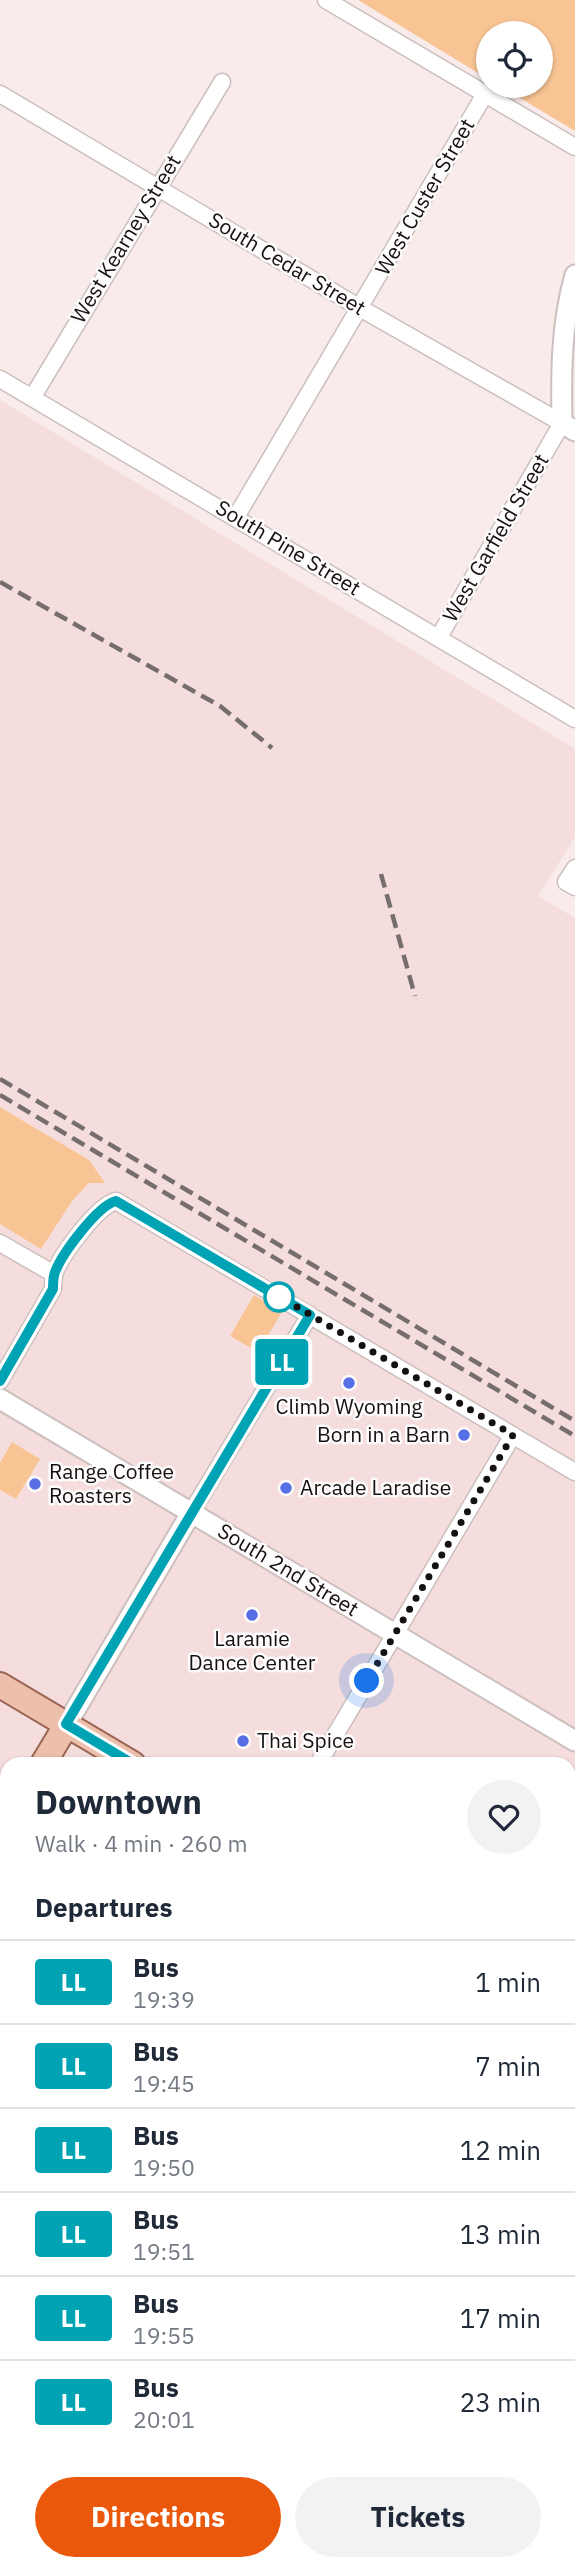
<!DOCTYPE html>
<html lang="en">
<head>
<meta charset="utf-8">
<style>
	body { margin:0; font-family:"IBM Plex Sans",sans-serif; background:#f2f2f3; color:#1f2937; height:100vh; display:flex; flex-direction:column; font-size:26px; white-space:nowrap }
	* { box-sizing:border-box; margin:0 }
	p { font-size:23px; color:#747a83 }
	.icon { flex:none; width:38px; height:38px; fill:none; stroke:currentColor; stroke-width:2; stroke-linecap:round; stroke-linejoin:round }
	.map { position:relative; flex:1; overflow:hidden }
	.details { position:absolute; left:0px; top:1757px; width:576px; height:814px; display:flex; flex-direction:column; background:#fff; border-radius:21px 21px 0 0; box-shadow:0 2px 5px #0004 }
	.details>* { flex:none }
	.badge { padding:0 14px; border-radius:5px; font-size:24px; line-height:46px }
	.tools { position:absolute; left:476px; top:21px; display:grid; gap:14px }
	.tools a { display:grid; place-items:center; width:77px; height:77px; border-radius:50%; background:#fff; box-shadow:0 2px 5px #0004; font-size:35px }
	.you { position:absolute; width:35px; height:35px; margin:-18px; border:5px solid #fff; border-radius:50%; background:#1a73e8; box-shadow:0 0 0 10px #1a73e833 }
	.map>.badge { position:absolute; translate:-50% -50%; box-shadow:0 0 0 4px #fff }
	h2 { padding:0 35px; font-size:26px; line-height:63px }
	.round { display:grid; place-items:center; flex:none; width:74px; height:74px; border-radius:37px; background:#f2f2f3 }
	.summary { display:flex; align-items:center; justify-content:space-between; height:119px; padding:0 35px }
	h1 { font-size:33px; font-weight:800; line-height:52px }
	.primary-button { display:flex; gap:14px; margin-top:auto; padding:14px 35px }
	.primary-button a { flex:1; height:80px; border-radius:42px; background:#ea580c; color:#fff; font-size:28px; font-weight:800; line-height:80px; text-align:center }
	.primary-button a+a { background:#f2f2f3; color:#1f2937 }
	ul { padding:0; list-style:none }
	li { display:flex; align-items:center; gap:21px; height:84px; padding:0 35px; border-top:2px solid #e0e1e3 }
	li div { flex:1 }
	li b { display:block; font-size:26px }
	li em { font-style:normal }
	li .badge { min-width:77px; font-weight:700; text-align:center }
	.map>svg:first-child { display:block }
</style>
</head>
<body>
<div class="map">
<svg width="575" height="2570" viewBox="0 0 575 2570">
	<rect width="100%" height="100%" fill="#f8ebea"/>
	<!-- built -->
	<path fill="#f4dddc" d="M0,400L575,749V837L538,896L575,918V2222L569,2232V1764H7V2115L0,2111V1224L41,1248L72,1201L89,1183H104L89,1160L0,1107Z"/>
	<!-- green -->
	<path fill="#f8c494" d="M358,0H575V131L500,86H541V33H488V79Z
		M0,1107L89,1160L105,1183H89L72,1201L41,1249L0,1224Z
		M254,1295L282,1312L258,1352L230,1336Z
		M12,1442L40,1459L16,1499L0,1490V1463Z"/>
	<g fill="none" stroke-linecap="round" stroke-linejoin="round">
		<defs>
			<path id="minor" d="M326,0L575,147
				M0,94L360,308L562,423L439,637
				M0,379L575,719
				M32,398L222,82
				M236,517L485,94
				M575,868L566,882L575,887
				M0,1243L54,1274
				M0,1381L53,1289C53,1284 53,1277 55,1272C62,1254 97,1206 116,1201L575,1472
				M191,1513L310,1315
				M318,1764L513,1435
				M569,1802L575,1792
				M0,2261L7,2265
				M569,2266L575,2256
				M0,2543L7,2548
				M34,2564L45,2570
				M513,2564L523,2570
				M115,2570L118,2564
				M389,2570L393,2564"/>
			<path id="tertiary" d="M575,275C561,324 561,373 562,423L575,431
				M0,1399L575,1741
				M67,1724L191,1513
				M0,1973L7,1977
				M0,2300L7,2288
				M569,2310L575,2314"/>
			<path id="primary" d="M0,1685L133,1764
				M43,1764L67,1724
				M0,1836L7,1824
				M569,2022L575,2026"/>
		</defs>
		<!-- minor casing -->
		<use href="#minor" stroke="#ccbfbe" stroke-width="19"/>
		<!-- tertiary casing -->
		<use href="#tertiary" stroke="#ccbfbe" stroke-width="23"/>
		<!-- primary casing -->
		<use href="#primary" stroke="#9a6653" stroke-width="28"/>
		<!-- minor -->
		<use href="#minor" stroke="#fff" stroke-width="16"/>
		<!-- tertiary -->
		<use href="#tertiary" stroke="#fff" stroke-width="19"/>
		<!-- primary -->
		<use href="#primary" stroke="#edbfad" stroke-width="24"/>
		<!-- rail -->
		<path stroke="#766d6d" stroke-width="4.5" stroke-dasharray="14 7" stroke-linecap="butt" d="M0,582L220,706L272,748
			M381,874L415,996
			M0,1079L575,1421
			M0,1095L575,1436"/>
	</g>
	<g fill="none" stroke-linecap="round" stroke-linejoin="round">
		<defs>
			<path id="line" d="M0,1381L53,1289C53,1284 53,1277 55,1272C62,1254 97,1206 116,1201L310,1315L66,1724L133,1764"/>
		</defs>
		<!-- line casing -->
		<use href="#line" stroke="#fff" stroke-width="16"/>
		<!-- line -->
		<use href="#line" stroke="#00a3b4" stroke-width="10"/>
		<!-- walk -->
		<path stroke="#161111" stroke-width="7" stroke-dasharray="0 12.6" d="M279,1297L272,1292L513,1435L367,1681"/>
	</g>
	<!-- markers -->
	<circle fill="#fff" stroke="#00a3b4" stroke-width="3.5" cx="279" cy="1297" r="14"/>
	<g fill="#576ee4" stroke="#fdfbfb" stroke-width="2.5">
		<circle cx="349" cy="1383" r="7"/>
		<circle cx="464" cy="1435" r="7"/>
		<circle cx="35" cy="1484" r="7"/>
		<circle cx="286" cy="1488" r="7"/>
		<circle cx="252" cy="1615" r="7"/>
		<circle cx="243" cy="1741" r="7"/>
	</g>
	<g text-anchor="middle" stroke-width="5" stroke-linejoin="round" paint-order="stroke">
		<!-- street labels -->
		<g font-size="21" fill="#161111" stroke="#fdfbfb">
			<text transform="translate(425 197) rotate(-60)" y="7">West Custer Street</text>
			<text transform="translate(126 239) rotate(-59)" y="7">West Kearney Street</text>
			<text transform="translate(287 264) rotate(31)" y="7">South Cedar Street</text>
			<text transform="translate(496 538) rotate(-60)" y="7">West Garfield Street</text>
			<text transform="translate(288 548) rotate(31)" y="7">South Pine Street</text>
			<text transform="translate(288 1570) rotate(31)" y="7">South 2nd Street</text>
		</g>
		<!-- poi labels -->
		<g font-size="21" fill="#161111" stroke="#fdfbfb" text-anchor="start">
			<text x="349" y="1414" text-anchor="middle">Climb Wyoming</text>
			<text x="450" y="1442" text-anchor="end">Born in a Barn</text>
			<text x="49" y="1479">Range Coffee<tspan x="49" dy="24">Roasters</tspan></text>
			<text x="300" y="1495">Arcade Laradise</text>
			<text x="252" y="1646" text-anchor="middle">Laramie<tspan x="252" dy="24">Dance Center</tspan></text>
			<text x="257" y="1748">Thai Spice</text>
		</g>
	</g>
</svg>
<div class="tools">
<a><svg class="icon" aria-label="locate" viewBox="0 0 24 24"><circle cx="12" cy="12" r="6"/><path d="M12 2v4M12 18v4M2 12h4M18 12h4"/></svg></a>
</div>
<div class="you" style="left:367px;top:1681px"></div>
<b class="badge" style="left:282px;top:1362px;background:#00a3b4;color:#fff">LL</b>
<section class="details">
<div class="summary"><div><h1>Downtown</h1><p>Walk · 4 min · 260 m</p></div><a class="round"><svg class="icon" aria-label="heart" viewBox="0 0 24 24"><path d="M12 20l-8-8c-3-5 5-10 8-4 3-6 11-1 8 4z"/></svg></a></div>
<h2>Departures</h2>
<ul>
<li><span class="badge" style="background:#00a3b4;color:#fff">LL</span><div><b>Bus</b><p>19:39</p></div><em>1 min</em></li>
<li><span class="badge" style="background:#00a3b4;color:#fff">LL</span><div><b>Bus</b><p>19:45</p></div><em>7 min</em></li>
<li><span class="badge" style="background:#00a3b4;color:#fff">LL</span><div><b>Bus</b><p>19:50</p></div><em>12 min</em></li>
<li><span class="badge" style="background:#00a3b4;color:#fff">LL</span><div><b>Bus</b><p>19:51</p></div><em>13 min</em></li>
<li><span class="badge" style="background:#00a3b4;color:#fff">LL</span><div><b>Bus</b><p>19:55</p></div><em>17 min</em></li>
<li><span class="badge" style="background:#00a3b4;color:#fff">LL</span><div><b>Bus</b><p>20:01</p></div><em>23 min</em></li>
</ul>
<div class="primary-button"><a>Directions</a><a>Tickets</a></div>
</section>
</div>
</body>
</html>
